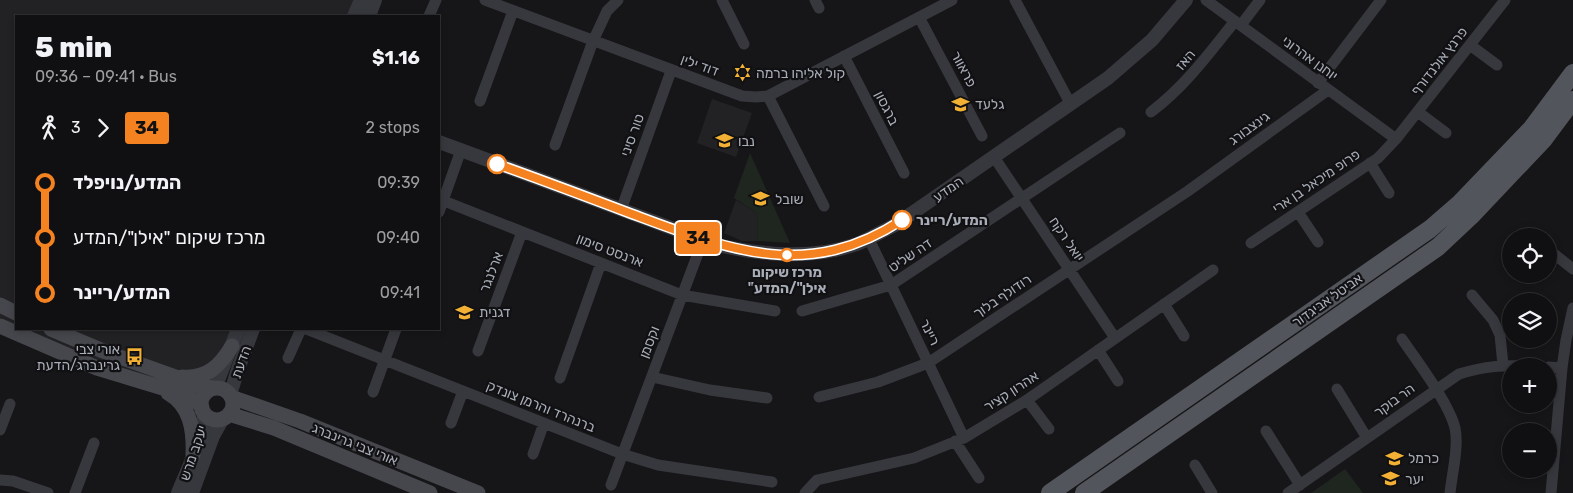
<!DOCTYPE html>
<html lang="en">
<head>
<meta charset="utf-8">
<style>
	body { margin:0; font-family:Rubik,Heebo,sans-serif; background:#1e1e20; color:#f1f3f6; height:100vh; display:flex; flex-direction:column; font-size:19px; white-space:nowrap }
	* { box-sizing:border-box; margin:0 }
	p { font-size:16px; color:#9c9d9f }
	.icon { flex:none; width:28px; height:28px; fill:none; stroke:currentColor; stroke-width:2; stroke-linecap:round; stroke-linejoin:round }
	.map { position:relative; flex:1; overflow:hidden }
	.details { position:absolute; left:15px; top:15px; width:425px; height:315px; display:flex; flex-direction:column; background:#101012; border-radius:0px; box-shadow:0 2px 8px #0003,0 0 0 1px #303032 }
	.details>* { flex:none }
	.badge { padding:0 10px; border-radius:4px; font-size:18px; line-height:32px }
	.controls { position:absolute; left:1502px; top:228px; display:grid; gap:10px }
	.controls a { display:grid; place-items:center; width:55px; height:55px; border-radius:50%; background:#101012; box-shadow:0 2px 8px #0003,0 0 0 1px #303032; font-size:25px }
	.map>.badge { position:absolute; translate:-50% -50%; box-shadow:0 0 0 2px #fff }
	.legs { display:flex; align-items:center; gap:8px; height:55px; padding:0 20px; font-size:16px }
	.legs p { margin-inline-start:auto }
	.overview { display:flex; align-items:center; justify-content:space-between; height:85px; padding:0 20px }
	h1 { font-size:28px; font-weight:800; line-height:38px }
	ul { padding:0 20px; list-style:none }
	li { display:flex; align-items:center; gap:18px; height:55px; font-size:19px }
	li i { display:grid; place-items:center; width:8px; height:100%; margin:0 6px; background:currentColor }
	li i::after { content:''; width:12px; height:12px; margin:-6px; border:4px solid; border-radius:50%; background:#101012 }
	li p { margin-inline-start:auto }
	li:first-child i { background:linear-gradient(#0000 50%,currentColor 0) }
	li:last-child i { background:linear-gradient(currentColor 50%,#0000 0) }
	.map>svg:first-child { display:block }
</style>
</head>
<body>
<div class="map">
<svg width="1573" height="493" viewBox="0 0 1573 493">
	<rect width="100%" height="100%" fill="#161618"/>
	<!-- built -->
	<path fill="#222225" d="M0,0H370L362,16H16V329H237L214,391L207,396L201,399L182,402L93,374L0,334Z
		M712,99L752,113L736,157L697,143Z
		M736,200L757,213L758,241H742L724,233Z"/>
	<!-- green -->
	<path fill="#1e261f" d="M750,153L790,243L758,241L757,213L734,198Z
		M1345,469L1363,493H1311Z"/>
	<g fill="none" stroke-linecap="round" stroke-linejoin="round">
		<!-- minor -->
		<path stroke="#37383d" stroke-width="11" d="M485,0L742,96L756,97L768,96L952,0
			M722,0L744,44
			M815,0L819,8
			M1015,0L1070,103
			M1206,0L1396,139
			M429,16L436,0
			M919,17L982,136
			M1241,25L1260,0
			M1470,45L1497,65
			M844,56L904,173
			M1318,83L1381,0
			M768,96L824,206
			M480,101L513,11
			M1151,112C1185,86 1208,55 1235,21
			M1418,112L1446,133
			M555,145L593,41L607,11L618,0
			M994,157L1115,338
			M1370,163L1389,193
			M439,199L682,295L775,311
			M621,210L671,71
			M439,212L461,150
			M1298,212L1318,242
			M869,239L964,438
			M1251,243L1378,158L1396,139L1505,0
			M1549,250L1573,269
			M1472,295L1493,320L1500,335L1503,365
			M1164,304L1184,336
			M802,311L891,285L1120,133
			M306,329L622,454L658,465L772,482
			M1402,339C1417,361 1449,403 1455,428C1459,446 1452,474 1450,493
			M1098,350L1118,381
			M478,351L522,232
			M288,358L301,329
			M1549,367L1562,368
			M652,377L710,390L767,398
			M560,378L601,263
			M1337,389L1367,438
			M373,392L396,329
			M819,397L878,382L928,363L1188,191L1328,90
			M1027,400L1049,429
			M451,423L463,391
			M0,430L10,404
			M1266,431L1300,485
			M955,441L979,478
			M533,454L544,423
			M1195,465L1212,493
			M0,480L13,481L48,493
			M611,485L703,240
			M75,493L94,443
			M805,493L817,480L914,458L964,438L1027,400L1213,270
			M1288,493L1459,374C1486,366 1502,365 1530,366
			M1551,493L1562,368L1566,340L1573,308"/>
		<!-- tertiary -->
		<path stroke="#37383d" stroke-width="14" d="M354,16L361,0
			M369,16L375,0
			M439,142L717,245C764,255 811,260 857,244C870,239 882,231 895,225L1108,78L1152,40L1186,0
			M215,388L238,329
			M230,395L238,369L253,329
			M178,493C187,470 205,436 204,412
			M192,493L213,436L223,418"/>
		<!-- secondary -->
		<path stroke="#45474d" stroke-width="15" d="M0,305L16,313
			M0,326L97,368L186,395L196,401L202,407
			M51,329L103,351L198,385L213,388
			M182,377C207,379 220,366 232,346
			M201 404a16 16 0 1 1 32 0a16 16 0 1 1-32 0Z
			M168,393C191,406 194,431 193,455
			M231,397L300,421L478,493
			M229,414L274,428L430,493"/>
		<!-- primary -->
		<path stroke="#53555c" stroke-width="18" d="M1050,493L1430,229L1460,203L1532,128L1573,73
			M1084,493L1438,247L1471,216L1544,139L1573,100"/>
	</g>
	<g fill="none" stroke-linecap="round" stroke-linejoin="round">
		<defs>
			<path id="line-1" d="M497,164C542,180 587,197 632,214C729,250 807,282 902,220"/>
		</defs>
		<!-- line-1 casing -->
		<use href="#line-1" stroke="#fff" stroke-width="11"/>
		<!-- line-1 -->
		<use href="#line-1" stroke="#f58220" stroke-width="8"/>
	</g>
	<!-- icons -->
	<defs>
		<symbol id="synagogue-bare" viewBox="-9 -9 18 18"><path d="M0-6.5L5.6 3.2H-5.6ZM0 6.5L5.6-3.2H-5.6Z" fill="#f2b134" stroke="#111113" stroke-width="2.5" paint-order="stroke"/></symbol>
		<symbol id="school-bare" viewBox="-9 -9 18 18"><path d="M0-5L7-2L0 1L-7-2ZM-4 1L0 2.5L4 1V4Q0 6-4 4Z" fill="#f2b134" stroke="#111113" stroke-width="2.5" paint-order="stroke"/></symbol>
		<symbol id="bus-bare" viewBox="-9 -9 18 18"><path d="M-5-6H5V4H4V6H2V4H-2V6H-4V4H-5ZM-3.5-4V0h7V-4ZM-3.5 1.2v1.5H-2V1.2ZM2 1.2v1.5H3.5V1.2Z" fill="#f2b134" stroke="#111113" stroke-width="2.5" paint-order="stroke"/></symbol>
	</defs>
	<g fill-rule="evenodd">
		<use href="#synagogue-bare" x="730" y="60" width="25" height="25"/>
		<use href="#school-bare" x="948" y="92" width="25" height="25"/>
		<use href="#school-bare" x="712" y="128" width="25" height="25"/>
		<use href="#school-bare" x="748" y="186" width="25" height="25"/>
		<use href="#school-bare" x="452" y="300" width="25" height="25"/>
		<use href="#bus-bare" x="122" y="344" width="25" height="25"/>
		<use href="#school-bare" x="1382" y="446" width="25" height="25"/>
		<use href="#school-bare" x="1378" y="466" width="25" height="25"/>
	</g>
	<!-- markers -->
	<g fill="#fff" stroke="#f58220" stroke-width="2.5">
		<circle cx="497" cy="164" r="9"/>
		<circle cx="902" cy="220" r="9"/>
		<circle cx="787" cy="255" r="6"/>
	</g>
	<g text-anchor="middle" stroke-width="4.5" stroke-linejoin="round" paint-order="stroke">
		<!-- street labels -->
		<g font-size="14" fill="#a8adb8" stroke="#111113">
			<text transform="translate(1310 58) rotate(36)" y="5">יוחנן אהרוני</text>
			<text transform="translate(1185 60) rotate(-50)" y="5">האז</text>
			<text transform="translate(1439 61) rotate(-52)" y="5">פרנץ אולנדורף</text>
			<text transform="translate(700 65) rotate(20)" y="5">דוד ילין</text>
			<text transform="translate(964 69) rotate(62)" y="5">פראוור</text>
			<text transform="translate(887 108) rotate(63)" y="5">ברגסון</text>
			<text transform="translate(1249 128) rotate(-36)" y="5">גינצבורג</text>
			<text transform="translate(632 135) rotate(-70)" y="5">טור סיני</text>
			<text transform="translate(1316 181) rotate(-34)" y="5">פרופ מיכאל בן ארי</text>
			<text transform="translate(948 189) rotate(-35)" y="5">המדע</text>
			<text transform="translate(1067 239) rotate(56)" y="5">יואל רקח</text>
			<text transform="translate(610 250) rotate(21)" y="5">ארנסט סימון</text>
			<text transform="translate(910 255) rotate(-34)" y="5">דה שליט</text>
			<text transform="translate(491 272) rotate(-69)" y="5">ארלנגר</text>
			<text transform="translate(1002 296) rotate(-34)" y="5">רודולף בלוך</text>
			<text transform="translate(1327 300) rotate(-35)" y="5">אביטל אביגדור</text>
			<text transform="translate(930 332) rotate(64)" y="5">ריינר</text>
			<text transform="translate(649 342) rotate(-69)" y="5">וקסמן</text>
			<text transform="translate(241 362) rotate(-70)" y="5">הדעת</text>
			<text transform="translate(1011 391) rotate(-33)" y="5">אהרון קציר</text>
			<text transform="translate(1394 400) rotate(-36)" y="5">הר בוקר</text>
			<text transform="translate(541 406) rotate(22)" y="5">ברנהרד והרמן צונדק</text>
			<text transform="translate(355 444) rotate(22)" y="5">אורי צבי גרינברג</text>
			<text transform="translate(193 453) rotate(-71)" y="5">יעקב מרש</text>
		</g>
		<!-- poi labels -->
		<g font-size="14" fill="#a8adb8" stroke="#111113" text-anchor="start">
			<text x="756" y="78">קול אליהו ברמה</text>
			<text x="975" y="109">גלעד</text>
			<text x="738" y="146">נבו</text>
			<text x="775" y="204">שובל</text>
			<text x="479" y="317">דגנית</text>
			<text x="120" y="354" text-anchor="end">אורי צבי<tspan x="120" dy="16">גרינברג/הדעת</tspan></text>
			<text x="1408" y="463">כרמל</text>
			<text x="1405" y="484">יער</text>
		</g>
		<!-- stop labels -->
		<g font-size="14" font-weight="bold" fill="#a8adb8" stroke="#111113" text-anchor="start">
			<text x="916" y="225">המדע/ריינר</text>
			<text x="787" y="277" text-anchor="middle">מרכז שיקום<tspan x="787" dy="16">"אילן"/המדע</tspan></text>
		</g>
	</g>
</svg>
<div class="controls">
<a><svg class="icon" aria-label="locate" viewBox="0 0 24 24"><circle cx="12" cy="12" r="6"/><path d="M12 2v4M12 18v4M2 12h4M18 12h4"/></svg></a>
<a><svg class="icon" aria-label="layers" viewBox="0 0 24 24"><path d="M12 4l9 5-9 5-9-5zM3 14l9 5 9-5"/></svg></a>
<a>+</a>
<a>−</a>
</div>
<b class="badge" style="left:698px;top:238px;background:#f58220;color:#111">34</b>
<section class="details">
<div class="overview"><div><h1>5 min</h1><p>09:36 – 09:41 · Bus</p></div><b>$1.16</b></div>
<div class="legs"><svg class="icon" aria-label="walk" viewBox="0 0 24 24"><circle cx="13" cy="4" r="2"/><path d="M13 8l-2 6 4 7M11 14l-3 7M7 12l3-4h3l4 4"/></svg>3<svg class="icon" aria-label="forward" viewBox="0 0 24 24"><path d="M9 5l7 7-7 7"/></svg><b class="badge" style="background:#f58220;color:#111">34</b><p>2 stops</p></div>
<ul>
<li><i style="color:#f58220"></i><b>המדע/נויפלד</b><p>09:39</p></li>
<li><i style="color:#f58220"></i><span>מרכז שיקום &quot;אילן&quot;/המדע</span><p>09:40</p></li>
<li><i style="color:#f58220"></i><b>המדע/ריינר</b><p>09:41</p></li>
</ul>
</section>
</div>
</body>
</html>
